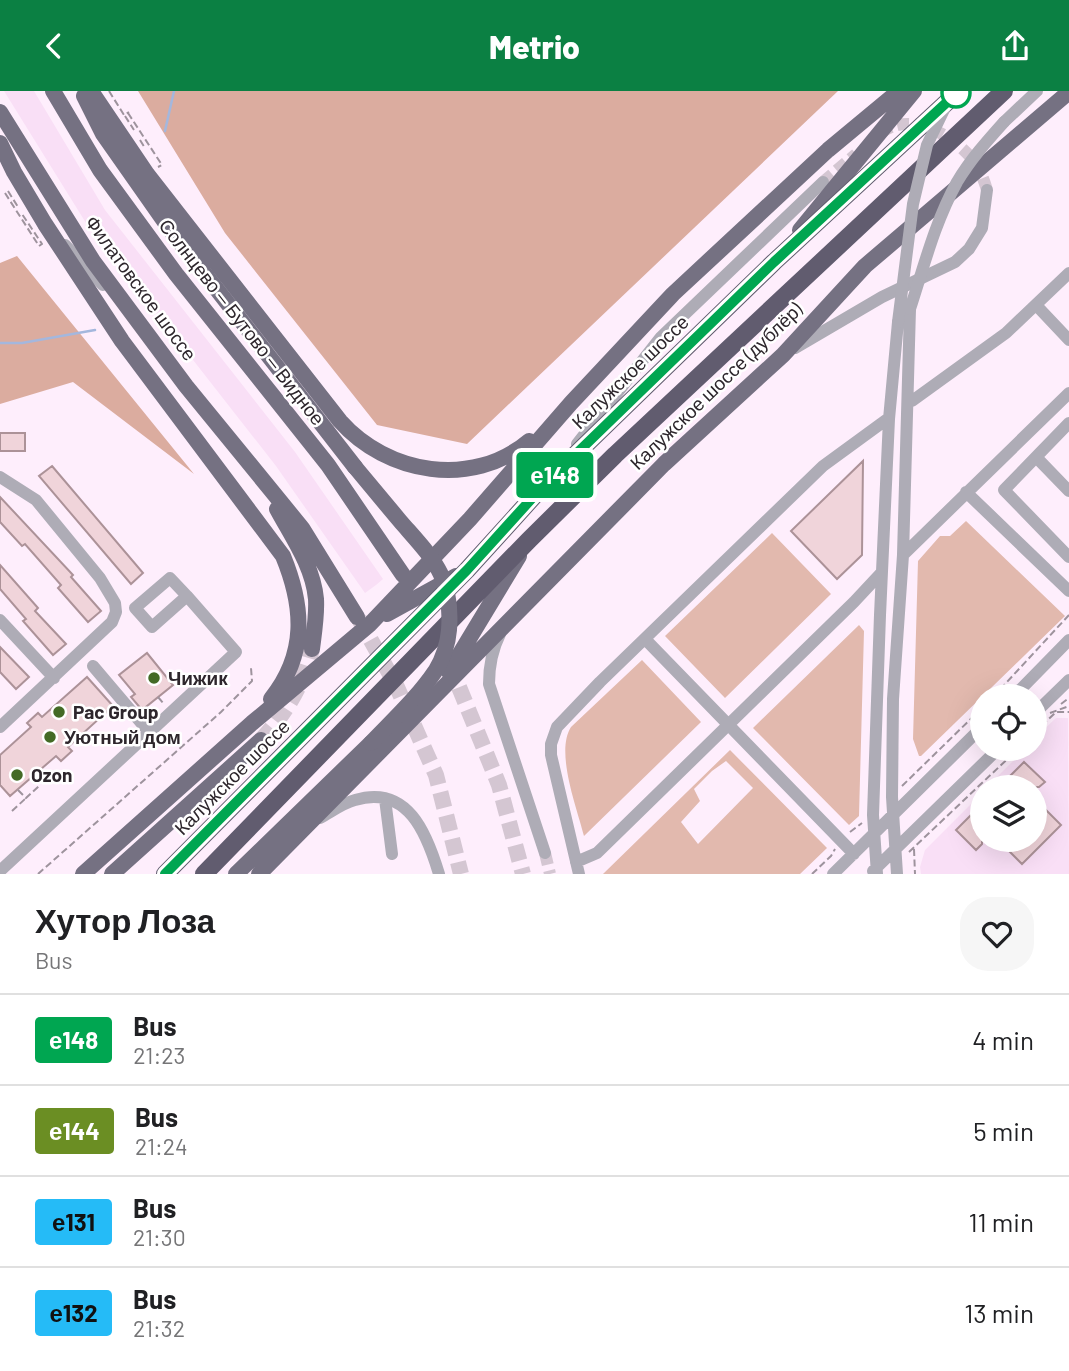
<!DOCTYPE html>
<html lang="en">
<head>
<meta charset="utf-8">
<style>
	body { margin:0; font-family:Barlow,sans-serif; background:#f6f6f6; color:#202124; height:100vh; display:flex; flex-direction:column; font-size:26px; white-space:nowrap }
	* { box-sizing:border-box; margin:0 }
	p { font-size:23px; color:#757577 }
	.icon { flex:none; width:38px; height:38px; fill:none; stroke:currentColor; stroke-width:2; stroke-linecap:round; stroke-linejoin:round }
	.map { position:relative; height:783px; overflow:hidden }
	.sheet { display:flex; flex-direction:column; background:#fff; flex:1 }
	.sheet>* { flex:none }
	.badge { padding:0 14px; border-radius:5px; font-size:24px; line-height:46px }
	.tools { position:absolute; left:970px; top:593px; display:grid; gap:14px }
	.tools a { display:grid; place-items:center; width:77px; height:77px; border-radius:50%; background:#fff; box-shadow:0 7px 28px #0002; font-size:35px }
	.map>.badge { position:absolute; translate:-50% -50%; box-shadow:0 0 0 4px #fff }
	.round { display:grid; place-items:center; flex:none; width:74px; height:74px; border-radius:28px; background:#f6f6f6 }
	.headline { display:flex; align-items:center; justify-content:space-between; height:119px; padding:0 35px }
	h1 { font-size:33px; font-weight:800; line-height:52px }
	ul { padding:0; list-style:none }
	li { display:flex; align-items:center; gap:21px; height:91px; padding:0 35px; border-top:2px solid #e0e0e0 }
	li div { flex:1 }
	li b { display:block; font-size:26px }
	li em { font-style:normal }
	li .badge { min-width:77px; font-weight:700; text-align:center }
	header { display:flex; justify-content:space-between; align-items:center; height:91px; padding:0 35px; background:#0b8043; color:#fff; font-size:32px; font-weight:800 }
	.map>svg:first-child { display:block }
</style>
</head>
<body>
<header><svg class="icon" aria-label="back" viewBox="0 0 24 24"><path d="M15 5l-7 7 7 7"/></svg>Metrio<svg class="icon" aria-label="share" viewBox="0 0 24 24"><path d="M12 15V3M7 8l5-5 5 5M5 13v7h14v-7"/></svg></header>
<div class="map">
<svg width="1069" height="783" viewBox="0 0 1069 783">
	<rect width="100%" height="100%" fill="#feeefc"/>
	<!-- built -->
	<path fill="#f9dff6" d="M4,0H34L105,119L295,361L383,488L376,494L365,502L276,375L86,132Z
		M1056,627H1068L1069,783H921L920,776L925,759L982,702V749H1034V696H987L1025,658H1034V648Z"/>
	<!-- green -->
	<path fill="#e2b9ae" fill-rule="evenodd" d="M966,430L1065,525L921,665H919L913,648L918,470L940,445H950Z
		M772,442L831,503L725,607L665,545Z
		M859,534L864,540L859,725L849,734L753,637Z
		M642,569L701,631L584,745C577,717 555,661 571,636Z
		M730,659L827,757L800,783H603ZM726,670L753,697L698,753L681,731L700,710L694,698L712,680Z"/>
	<!-- forest -->
	<path fill="#dbac9f" d="M138,0H838L467,353L377,334L225,142Z
		M17,165L194,383L73,291L0,313V172Z"/>
	<g fill="none" stroke-linecap="round" stroke-linejoin="round">
		<!-- stream -->
		<path stroke="#a4b7dd" stroke-width="2.5" d="M165,40L174,0
			M0,252H22L95,239"/>
	</g>
	<!-- building -->
	<path fill="#f0d4da" stroke="#ac9298" stroke-width="2" d="M0,342H25V360H0Z
		M863,370L862,464L837,488L791,440Z
		M52,375L143,482L131,493L39,385Z
		M0,406L73,484L71,486L101,520L88,531L58,497L61,494L25,453L22,455L0,431Z
		M0,474L38,517L35,520L66,553L53,564L23,530L26,528L0,498Z
		M0,556L29,586L16,598L0,581Z
		M147,562L173,594L142,619L131,606L135,603L119,584Z
		M87,586L113,615L68,656L72,660L61,670L56,665L10,705L0,694V664L31,636L27,632L38,622L42,626Z
		M1024,671L1045,691L1039,696H999Z
		M1034,707L1061,734L1022,773L998,749H1034Z
		M982,713V753L976,759L956,739Z"/>
	<g fill="none" stroke-linecap="round" stroke-linejoin="round">
		<!-- minor-tunnel -->
		<path stroke="#d4c6d2" stroke-width="12" stroke-dasharray="12 6" stroke-linecap="butt" d="M881,42C910,19 953,44 973,69C980,78 984,89 987,99
			M823,91L856,63
			M545,762L550,783"/>
		<!-- major-tunnel -->
		<path stroke="#d4c6d2" stroke-width="16" stroke-dasharray="16 8" stroke-linecap="butt" d="M359,528L396,594L436,684L461,783
			M450,574L499,694L523,783
			M261,649C286,622 303,594 312,558"/>
		<!-- path -->
		<path stroke="#9e939d" stroke-width="2" stroke-dasharray="7 3.5" stroke-linecap="butt" d="M109,0L124,24L129,21
			M128,22L162,74L158,76
			M125,25L134,39
			M140,49L145,57
			M8,100L18,116
			M5,102L39,155L42,153L22,123
			M158,606L164,613
			M993,606L1069,524
			M1061,613L1069,607
			M1050,622L1069,615
			M1034,642L1056,621H1069
			M902,695L982,617
			M18,699L26,707L40,694
			M12,720L25,708
			M850,741L862,732
			M914,758L915,783
			M909,761L1018,658
			M38,783L221,621L252,590L251,577
			M812,783L831,765L835,758"/>
		<!-- minor -->
		<path stroke="#aeacb6" stroke-width="12" d="M1004,31L1037,0
			M65,154L103,194
			M1036,214L1069,249
			M795,257L882,206L955,171L969,158L982,137L987,99
			M912,310L1006,242L1069,182
			M1069,332L1004,399L1069,466
			M577,353L661,246L823,91
			M1036,366L1069,400
			M0,386L36,409L100,487L115,512L116,521L112,531L0,636
			M966,401L1069,500
			M903,464L1069,302
			M0,529L54,587
			M500,543C492,559 489,575 489,593L545,762
			M645,548L854,763
			M93,575L149,641
			M1013,606L1069,549
			M1034,623L1069,589
			M385,708L392,763
			M320,727C331,721 343,712 355,709C408,693 427,743 439,783
			M576,771L597,762L854,511L882,481
			M0,780L236,561L187,505L152,536L135,517L170,487L187,505
			M873,780L998,658
			M579,783L551,664V653L557,636L600,591L823,375L886,329
			M833,783L982,636
			M877,783L873,724L880,524L889,328L898,231
			M897,783L892,706L893,608L903,464L910,218"/>
		<!-- major -->
		<path stroke="#757182" stroke-width="16" d="M53,0L100,79L176,183L328,374L403,484
			M91,0L147,83L340,330C387,383 472,398 529,350
			M84,5L103,43L169,137L355,376
			M0,21L93,170L186,295L302,437L357,526
			M0,52L14,81L45,133L122,250L283,465C304,516 307,563 271,608
			M800,139L914,0
			M277,418C292,446 313,475 316,508C317,524 314,542 312,558
			M387,523L456,485
			M449,581L519,465
			M83,783L252,632L370,533L470,428L571,312L673,203L828,59L899,0
			M112,783L261,649
			M236,783L371,652
			M259,783L664,373L783,264L865,175L1069,1"/>
		<!-- highway -->
		<path stroke="#615c6f" stroke-width="18" d="M165,783L467,479L544,394L774,171L959,0
			M204,783L529,449L615,364L1004,0"/>
		<!-- minor-bridge -->
		<path stroke="#aeacb6" stroke-width="12" d="M910,218C924,175 935,131 957,91C970,69 987,50 1004,31
			M898,231L913,113L927,54L953,0"/>
		<!-- major-bridge -->
		<path stroke="#757182" stroke-width="16" d="M355,376C370,394 385,412 400,430C433,468 453,485 449,539C448,552 443,568 436,579C418,606 393,629 371,652"/>
	</g>
	<g fill="none" stroke-linecap="round" stroke-linejoin="round">
		<defs>
			<path id="line" d="M165,783L467,479L544,394L774,171L959,0"/>
		</defs>
		<!-- line casing -->
		<use href="#line" stroke="#fff" stroke-width="16"/>
		<!-- line -->
		<use href="#line" stroke="#00a651" stroke-width="10"/>
	</g>
	<!-- markers -->
	<circle fill="#fff" stroke="#00a651" stroke-width="3.5" cx="956" cy="2" r="14"/>
	<g fill="#436a25" stroke="#fff" stroke-width="2.5">
		<circle cx="154" cy="587" r="7"/>
		<circle cx="59" cy="621" r="7"/>
		<circle cx="50" cy="646" r="7"/>
		<circle cx="17" cy="684" r="7"/>
	</g>
	<g text-anchor="middle" stroke-width="5" stroke-linejoin="round" paint-order="stroke">
		<!-- street labels -->
		<g font-size="19" fill="#2d262c" stroke="#fff">
			<text transform="translate(141 197) rotate(54)" y="7">Филатовское шоссе</text>
			<text transform="translate(242 231) rotate(52)" y="7">Солнцево — Бутово — Видное</text>
			<text transform="translate(630 281) rotate(-44)" y="7">Калужское шоссе</text>
			<text transform="translate(716 295) rotate(-44)" y="7">Калужское шоссе (дублёр)</text>
			<text transform="translate(232 686) rotate(-45)" y="7">Калужское шоссе</text>
		</g>
		<!-- poi labels -->
		<g font-size="19" font-weight="bold" fill="#2d262c" stroke="#fff" text-anchor="start">
			<text x="168" y="594">Чижик</text>
			<text x="73" y="628">Pac Group</text>
			<text x="64" y="653">Уютный дом</text>
			<text x="31" y="691">Ozon</text>
		</g>
	</g>
</svg>
<div class="tools">
<a><svg class="icon" aria-label="locate" viewBox="0 0 24 24"><circle cx="12" cy="12" r="6"/><path d="M12 2v4M12 18v4M2 12h4M18 12h4"/></svg></a>
<a><svg class="icon" aria-label="layers" viewBox="0 0 24 24"><path d="M12 4l9 5-9 5-9-5zM3 14l9 5 9-5"/></svg></a>
</div>
<b class="badge" style="left:555px;top:384px;background:#00a651;color:#fff">е148</b>
</div>
<section class="sheet">
<div class="headline"><div><h1>Хутор Лоза</h1><p>Bus</p></div><a class="round"><svg class="icon" aria-label="heart" viewBox="0 0 24 24"><path d="M12 20l-8-8c-3-5 5-10 8-4 3-6 11-1 8 4z"/></svg></a></div>
<ul>
<li><span class="badge" style="background:#00a651;color:#fff">е148</span><div><b>Bus</b><p>21:23</p></div><em>4 min</em></li>
<li><span class="badge" style="background:#6b8e23;color:#fff">е144</span><div><b>Bus</b><p>21:24</p></div><em>5 min</em></li>
<li><span class="badge" style="background:#25bbf7;color:#111">е131</span><div><b>Bus</b><p>21:30</p></div><em>11 min</em></li>
<li><span class="badge" style="background:#25bbf7;color:#111">е132</span><div><b>Bus</b><p>21:32</p></div><em>13 min</em></li>
</ul>
</section>
</body>
</html>
